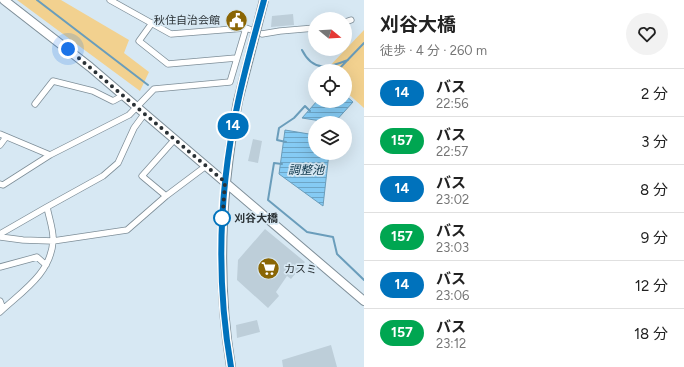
<!DOCTYPE html>
<html lang="ja">
<head>
<meta charset="utf-8">
<style>
	body { margin:0; font-family:Figtree,"Noto Sans JP",sans-serif; background:#f2f2f2; color:#222; height:100vh; display:flex; flex-direction:column; font-size:15px; white-space:nowrap }
	* { box-sizing:border-box; margin:0 }
	p { font-size:13px; color:#767676 }
	.icon { flex:none; width:22px; height:22px; fill:none; stroke:currentColor; stroke-width:2; stroke-linecap:round; stroke-linejoin:round }
	.map { position:relative; flex:1; overflow:hidden }
	.side { display:flex; flex-direction:column; background:#fff; width:320px }
	.side>* { flex:none }
	.badge { padding:0 8px; border-radius:13px; font-size:14px; line-height:26px }
	.needle { width:26px; rotate:108deg }
	.buttons { position:absolute; left:308px; top:12px; display:grid; gap:8px }
	.buttons a { display:grid; place-items:center; width:44px; height:44px; border-radius:50%; background:#fff; box-shadow:0 4px 16px #0002; font-size:20px }
	.you { position:absolute; width:20px; height:20px; margin:-10px; border:3px solid #fff; border-radius:50%; background:#1a73e8; box-shadow:0 0 0 6px #1a73e833 }
	.map>.badge { position:absolute; translate:-50% -50%; box-shadow:0 0 0 2px #fff }
	.round { display:grid; place-items:center; flex:none; width:42px; height:42px; border-radius:21px; background:#f2f2f2 }
	.overview { display:flex; align-items:center; justify-content:space-between; height:68px; padding:0 16px }
	h1 { font-size:19px; font-weight:700; line-height:30px }
	ul { padding:0; list-style:none }
	li { display:flex; align-items:center; gap:12px; height:48px; padding:0 16px; border-top:1px solid #e0e0e0 }
	li div { flex:1 }
	li b { display:block; font-size:15px }
	li em { font-style:normal }
	li .badge { min-width:44px; font-weight:700; text-align:center }
	main { display:flex; flex:1; min-height:0 }
	.map>svg:first-child { display:block }
</style>
</head>
<body>
<main>
<div class="map">
<svg width="364" height="367" viewBox="0 0 364 367">
	<defs>
		<pattern id="water-rules" width="6" height="5" patternUnits="userSpaceOnUse"><rect width="6" height="5" fill="#85cbf4"/><path d="M0 2.5h6" fill="none" stroke="#6da5c6"/></pattern>
	</defs>
	<rect width="100%" height="100%" fill="#d7e8f3"/>
	<!-- green -->
	<path fill="#f2d18f" d="M17,0H61L129,40L124,53L149,72L140,91Z
		M364,30V108L345,91V71H325Z"/>
	<!-- water -->
	<path fill="url(#water-rules)" stroke="#6a9dbb" d="M345,95L353,102L334,123L302,118L317,101H345Z
		M285,130L315,135V153H329L323,206L279,174Z"/>
	<g fill="none" stroke-linecap="round" stroke-linejoin="round">
		<!-- stream -->
		<path stroke="#6a9dbb" stroke-width="2" d="M37,0L148,85
			M302,50C313,72 328,68 348,60
			M337,71L364,43
			M286,142L277,140L279,128L294,118L305,106L310,111
			M282,164L274,163L268,200L307,232L333,237L337,254L364,280"/>
	</g>
	<!-- building -->
	<path fill="#bdced9" d="M241,13L242,24L231,25L230,15Z
		M293,14L294,25L271,27L272,16Z
		M253,139L262,141L258,163L248,161Z
		M265,229L305,262L291,279L287,276L276,292L279,296L268,308L237,280L238,260Z
		M257,320L260,332L237,338L236,325Z
		M331,345L337,367H283L282,360Z"/>
	<g fill="none" stroke-linecap="round" stroke-linejoin="round">
		<defs>
			<path id="street" d="M345,22L351,20
				M152,23L139,41L168,64L236,58
				M246,28L262,34L280,31L315,28
				M35,104L53,81L93,91L113,101L124,95
				M0,134L50,155
				M0,145L6,137
				M0,184L3,185L50,155L129,115L154,89L230,82L246,28L171,34L110,0
				M166,196L142,176L175,139
				M47,207L103,176L118,163L134,128L145,113
				M0,234L47,207C49,218 54,231 53,241C51,274 21,292 0,312
				M0,237L23,240L53,241L127,230L166,196L206,166
				M0,267L37,257L46,265
				M0,301L3,309"/>
			<path id="secondary" d="M4,0L90,67L364,301
				M231,367C216,278 221,189 238,101"/>
		</defs>
		<!-- street casing -->
		<use href="#street" stroke="#7e8e98" stroke-width="7"/>
		<!-- secondary casing -->
		<use href="#secondary" stroke="#7e8e98" stroke-width="10"/>
		<!-- street -->
		<use href="#street" stroke="#fff" stroke-width="5.5"/>
		<!-- secondary -->
		<use href="#secondary" stroke="#fff" stroke-width="8"/>
		<defs>
			<path id="secondary-bridge" d="M238,101L264,0"/>
		</defs>
		<!-- secondary-bridge casing -->
		<use href="#secondary-bridge" stroke="#7e8e98" stroke-width="10" stroke-linecap="butt"/>
		<!-- secondary-bridge -->
		<use href="#secondary-bridge" stroke="#fff" stroke-width="8"/>
	</g>
	<g fill="none" stroke-linecap="round" stroke-linejoin="round">
		<defs>
			<path id="line" d="M231,367C216,280 219,189 238,102C245,68 255,34 264,0"/>
		</defs>
		<!-- line casing -->
		<use href="#line" stroke="#fff" stroke-width="9"/>
		<!-- line -->
		<use href="#line" stroke="#0072bc" stroke-width="6"/>
		<!-- walk -->
		<path stroke="#2a3135" stroke-width="4" stroke-dasharray="0 7.2" d="M68,49L225,182L222,225V218"/>
	</g>
	<!-- icons -->
	<defs>
		<symbol id="civic-disc" viewBox="-11 -11 22 22"><circle r="9.5" fill="#8a6605" stroke="#d7e8f3"/><path d="M-.6-6.5H3V-4.5H.6V-3L4-1V1h2V6H-6V1h2V-1L-.6-3ZM-1.2 2.5V6h2.4V2.5Z" fill="#fff"/></symbol>
		<symbol id="supermarket-disc" viewBox="-11 -11 22 22"><circle r="9.5" fill="#8a6605" stroke="#d7e8f3"/><path d="M-6-5.5h2.5l.6 2H6L4.5 2H-2.5L-4.4-4H-6ZM-1.5 3.2a1.3 1.3 0 1 0 .1 0ZM3 3.2a1.3 1.3 0 1 0 .1 0Z" fill="#fff"/></symbol>
	</defs>
	<g fill-rule="evenodd">
		<use href="#civic-disc" x="224" y="8" width="25" height="25"/>
		<use href="#supermarket-disc" x="256" y="256" width="25" height="25"/>
	</g>
	<!-- markers -->
	<circle fill="#fff" stroke="#0072bc" stroke-width="2" cx="222" cy="218" r="8"/>
	<g text-anchor="middle" stroke-width="3.5" stroke-linejoin="round" paint-order="stroke">
		<!-- poi labels -->
		<g font-size="11" fill="#2a3135" stroke="#d7e8f3" text-anchor="end">
			<text x="220" y="24">秋住自治会館</text>
			<text x="284" y="273" text-anchor="start">カスミ</text>
		</g>
		<!-- stop labels -->
		<g font-size="11" font-weight="bold" fill="#2a3135" stroke="#d7e8f3" text-anchor="start">
			<text x="234" y="222">刈谷大橋</text>
		</g>
		<!-- water labels -->
		<g font-size="12" font-style="italic" fill="#0e374c" stroke="#d7e8f3">
			<text x="306" y="174">調整池</text>
		</g>
	</g>
</svg>
<div class="buttons">
<a><svg class="needle" viewBox="-14 -14 28 28"><path d="M0-13l5 13h-10z" fill="#e53935"/><path d="M0 13l5-13h-10z" fill="#767676"/></svg></a>
<a><svg class="icon" aria-label="locate" viewBox="0 0 24 24"><circle cx="12" cy="12" r="6"/><path d="M12 2v4M12 18v4M2 12h4M18 12h4"/></svg></a>
<a><svg class="icon" aria-label="layers" viewBox="0 0 24 24"><path d="M12 4l9 5-9 5-9-5zM3 14l9 5 9-5"/></svg></a>
</div>
<div class="you" style="left:68px;top:49px"></div>
<b class="badge" style="left:233px;top:126px;background:#0072bc;color:#fff">14</b>
</div>
<section class="side">
<div class="overview"><div><h1>刈谷大橋</h1><p>徒歩 · 4 分 · 260 m</p></div><a class="round"><svg class="icon" aria-label="heart" viewBox="0 0 24 24"><path d="M12 20l-8-8c-3-5 5-10 8-4 3-6 11-1 8 4z"/></svg></a></div>
<ul>
<li><span class="badge" style="background:#0072bc;color:#fff">14</span><div><b>バス</b><p>22:56</p></div><em>2 分</em></li>
<li><span class="badge" style="background:#00a651;color:#fff">157</span><div><b>バス</b><p>22:57</p></div><em>3 分</em></li>
<li><span class="badge" style="background:#0072bc;color:#fff">14</span><div><b>バス</b><p>23:02</p></div><em>8 分</em></li>
<li><span class="badge" style="background:#00a651;color:#fff">157</span><div><b>バス</b><p>23:03</p></div><em>9 分</em></li>
<li><span class="badge" style="background:#0072bc;color:#fff">14</span><div><b>バス</b><p>23:06</p></div><em>12 分</em></li>
<li><span class="badge" style="background:#00a651;color:#fff">157</span><div><b>バス</b><p>23:12</p></div><em>18 分</em></li>
</ul>
</section>
</main>
</body>
</html>
